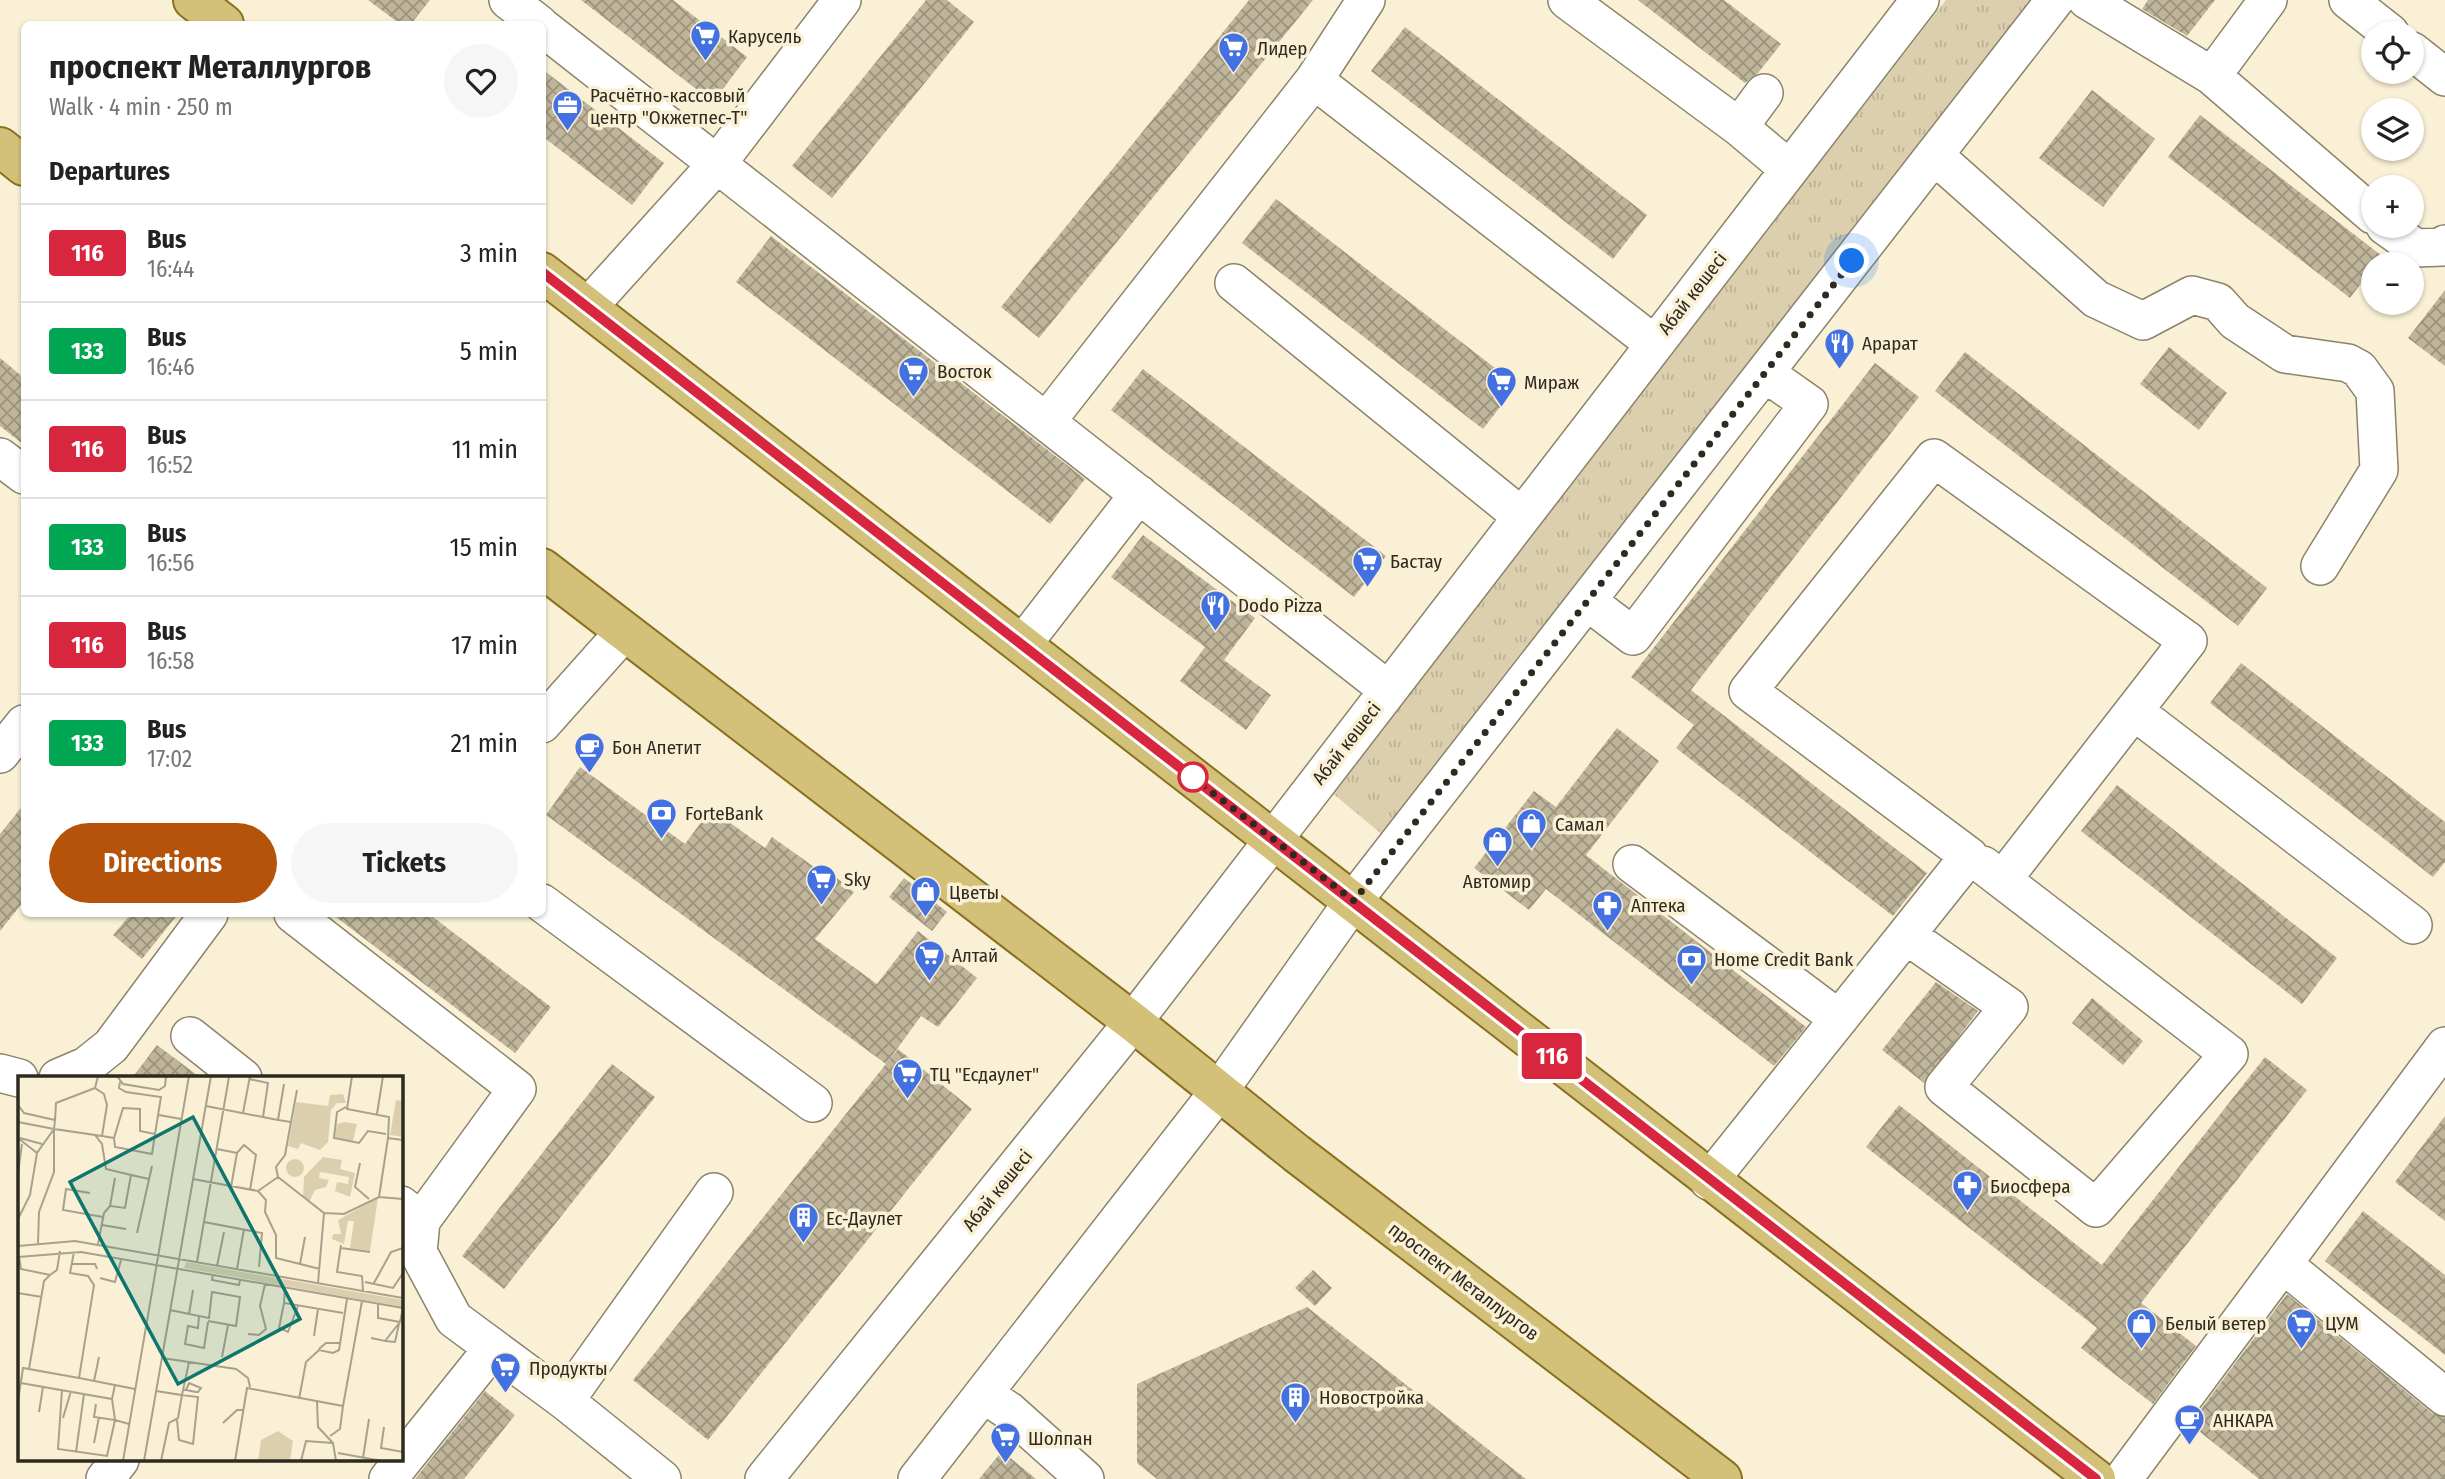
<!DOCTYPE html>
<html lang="en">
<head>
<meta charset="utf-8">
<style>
	body { margin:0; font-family:"Fira Sans Condensed",sans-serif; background:#f6f6f6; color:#222; height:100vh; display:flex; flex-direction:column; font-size:26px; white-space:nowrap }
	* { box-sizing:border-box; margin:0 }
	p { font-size:23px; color:#767676 }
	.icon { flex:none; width:38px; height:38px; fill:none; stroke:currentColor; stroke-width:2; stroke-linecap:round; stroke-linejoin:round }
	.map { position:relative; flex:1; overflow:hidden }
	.details { position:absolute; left:21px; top:21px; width:525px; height:896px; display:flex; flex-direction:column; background:#fff; border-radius:10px; box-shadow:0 2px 5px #0004 }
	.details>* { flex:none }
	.badge { padding:0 14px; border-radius:5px; font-size:24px; line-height:46px }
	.buttons { position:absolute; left:2361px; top:21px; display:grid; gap:14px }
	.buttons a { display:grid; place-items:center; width:63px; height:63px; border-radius:50%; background:#fff; box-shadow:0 2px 5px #0004; font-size:35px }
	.you { position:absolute; width:35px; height:35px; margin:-18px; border:5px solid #fff; border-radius:50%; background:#1a73e8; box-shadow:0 0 0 10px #1a73e833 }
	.map>.badge { position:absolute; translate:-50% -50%; box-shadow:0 0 0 4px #fff }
	h2 { padding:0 28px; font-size:26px; line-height:63px }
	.round { display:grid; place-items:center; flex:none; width:74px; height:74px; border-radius:37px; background:#f6f6f6 }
	.head { display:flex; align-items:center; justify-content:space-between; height:119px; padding:0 28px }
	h1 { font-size:33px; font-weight:700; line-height:52px }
	.action { display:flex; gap:14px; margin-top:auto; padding:14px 28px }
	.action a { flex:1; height:80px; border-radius:42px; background:#b45309; color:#fff; font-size:28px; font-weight:700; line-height:80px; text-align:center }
	.action a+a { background:#f6f6f6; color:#222 }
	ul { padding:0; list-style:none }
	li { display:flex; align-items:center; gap:21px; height:98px; padding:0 28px; border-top:2px solid #e0e0e0 }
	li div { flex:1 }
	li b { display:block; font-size:26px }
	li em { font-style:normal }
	li .badge { min-width:77px; font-weight:700; text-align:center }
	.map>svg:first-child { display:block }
</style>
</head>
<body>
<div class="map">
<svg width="2445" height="1479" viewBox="0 0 2445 1479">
	<defs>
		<pattern id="grass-tufts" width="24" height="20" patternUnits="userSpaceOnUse" patternTransform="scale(1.75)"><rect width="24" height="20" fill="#dbcfae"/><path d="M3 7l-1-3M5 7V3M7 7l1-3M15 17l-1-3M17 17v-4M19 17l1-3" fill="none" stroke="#bcb295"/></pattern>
		<pattern id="building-cross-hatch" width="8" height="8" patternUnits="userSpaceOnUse" patternTransform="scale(1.75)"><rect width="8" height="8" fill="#beb59a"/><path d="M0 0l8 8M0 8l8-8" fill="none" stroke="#9b937d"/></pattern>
	</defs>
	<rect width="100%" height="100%" fill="#faf0d5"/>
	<!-- grass -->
	<path fill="url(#grass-tufts)" d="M1946,0H2036L1384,836L1331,792Z"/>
	<!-- building -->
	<path fill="url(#building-cross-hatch)" d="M368,0H430L411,24H400Z
		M581,0H673L747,57L713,102Z
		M926,0H947L974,22L832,198L792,166Z
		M1249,0H1313L1039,338L1001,307Z
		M1638,0H1724L1781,44L1758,73L1745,83Z
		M2148,0H2215L2187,36L2142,9Z
		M1405,27L1647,215L1613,259L1371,71Z
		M542,69L664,163L632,205L542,136Z
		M2092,90L2155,139L2103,207L2039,158Z
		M2200,115L2382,256L2350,298L2168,157Z
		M1276,199L1517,385L1483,429L1242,243Z
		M771,236L1085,479L1050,524L736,282Z
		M2445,290V366L2408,338Z
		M2169,347L2227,393L2199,430L2140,384Z
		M1965,352L2267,588L2238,626L1935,391Z
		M0,358L24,378V445L0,426Z
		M1875,363L1919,397L1691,690L1927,873L1893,916L1676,748L1694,725L1631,677Z
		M1143,369L1386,556L1354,597L1111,410Z
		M1143,535L1255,618L1224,660L1271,695L1246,730L1180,681L1205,647L1111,577Z
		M2241,663L2445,822V862L2433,877L2210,703Z
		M1617,728L1659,761L1586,855L1806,1027L1774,1066L1546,889L1529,910L1474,868L1534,791L1556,807Z
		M580,767L685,844L711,809L765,848L772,837L824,874L827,870L854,892L815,939L877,984L918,931L977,978L938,1027L921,1016L886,1064L546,815Z
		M2117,785L2337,958L2302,1004L2081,831Z
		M24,804V901L0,931V834Z
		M904,878L947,912L932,931L889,897Z
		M131,914H178L142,959L113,935Z
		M332,914H429L551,1007L515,1053Z
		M1936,982L1978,1011L1924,1083L1882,1050Z
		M2092,998L2143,1041L2123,1065L2072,1023Z
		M157,1045L201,1078H132Z
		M898,1049L972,1109L708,1440L633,1380Z
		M2265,1057L2307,1090L2141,1303L2196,1346L2153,1404L2081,1348L2097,1328L1866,1147L1899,1105L2102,1265Z
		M612,1064L655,1097L504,1289L462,1256Z
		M2445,1116V1221L2395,1182Z
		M2363,1211L2445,1275V1355L2325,1261Z
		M1313,1270L1332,1288L1315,1306L1295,1288Z
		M2287,1294L2432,1413L2445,1417V1479H2259L2190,1424Z
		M1307,1307L1526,1479H1157L1137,1463V1384Z
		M485,1391L515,1415L464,1479H415Z
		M1002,1451L1036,1479H979Z"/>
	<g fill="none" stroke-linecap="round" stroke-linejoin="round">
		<defs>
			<path id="minor" d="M508,0L539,24
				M1567,0L1739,127
				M2087,0L2212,76L2268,0
				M2348,0L2390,33
				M542,27L1387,689
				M2412,51L2445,77
				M2212,76L2373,215
				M1314,80L1653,343
				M1764,93L1739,127L1789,169
				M1934,155L2096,299L2143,321L2192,295L2218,302L2235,321L2285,354L2348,363L2359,369L2375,391L2379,470L2320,566
				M2385,226L2416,248L2442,247L2445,244
				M1234,283L1521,516
				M588,307L717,164L842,0
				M1046,422L1314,80L1366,0
				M0,457L24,475
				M1587,601L1633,636L1809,404L1765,373
				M1022,645L1139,494
				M2134,711L2413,925
				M542,724L624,632
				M0,754L24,724
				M1632,864L1839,1019
				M542,903L813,1103
				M293,914L517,1089L421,1221L401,1205
				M1906,935L1969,856L1748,691L1934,458L2188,641L2003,879
				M190,1036L243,1078
				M0,1073L19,1078
				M58,1078L86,1066L111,1046L209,914
				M1709,1181L1906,935L2009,1007L1944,1087L2096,1208L2229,1054L1983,865
				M421,1221L418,1252L454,1319L565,1401L662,1479
				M2283,1264L2445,1397
				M985,1395L1009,1411L1085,1479
				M565,1401L714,1192
				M105,1479L120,1460
				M388,1479L493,1348
				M764,1479L1133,1022L1920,0
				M917,1479L1219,1091L1354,900L2055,0
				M2123,1479L2445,1046"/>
			<path id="major" d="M193,0L224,24
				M0,147L24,166
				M542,272L2096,1479
				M542,568L1133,1022L1296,1153L1722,1479"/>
		</defs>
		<!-- minor casing -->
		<use href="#minor" stroke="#8b836a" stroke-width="40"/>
		<!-- major casing -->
		<use href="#major" stroke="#887120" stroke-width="42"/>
		<!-- minor -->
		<use href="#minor" stroke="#fff" stroke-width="37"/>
		<!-- major -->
		<use href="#major" stroke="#d4c179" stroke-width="38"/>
	</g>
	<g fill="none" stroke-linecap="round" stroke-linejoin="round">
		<defs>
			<path id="line" d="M542,272L2096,1479"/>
		</defs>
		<!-- line casing -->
		<use href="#line" stroke="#fff" stroke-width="16"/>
		<!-- line -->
		<use href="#line" stroke="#d7263d" stroke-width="10"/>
		<!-- walk -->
		<path stroke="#2e2a20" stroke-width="7" stroke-dasharray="0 12.6" d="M1193,777L1188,774L1354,901L1852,261"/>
	</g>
	<!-- icons -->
	<defs>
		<symbol id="supermarket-pin" viewBox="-11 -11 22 30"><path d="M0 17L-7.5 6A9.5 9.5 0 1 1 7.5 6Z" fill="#4371e2" stroke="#faf0d5"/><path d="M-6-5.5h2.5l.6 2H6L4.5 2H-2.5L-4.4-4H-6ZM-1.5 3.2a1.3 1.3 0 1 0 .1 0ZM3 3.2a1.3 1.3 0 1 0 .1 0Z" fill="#fff"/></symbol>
		<symbol id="office-pin" viewBox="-11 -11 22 30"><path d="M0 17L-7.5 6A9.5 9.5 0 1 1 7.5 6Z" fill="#4371e2" stroke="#faf0d5"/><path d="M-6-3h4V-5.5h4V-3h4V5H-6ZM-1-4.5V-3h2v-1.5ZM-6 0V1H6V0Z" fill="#fff"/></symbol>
		<symbol id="restaurant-pin" viewBox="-11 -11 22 30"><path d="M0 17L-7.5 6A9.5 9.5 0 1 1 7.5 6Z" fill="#4371e2" stroke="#faf0d5"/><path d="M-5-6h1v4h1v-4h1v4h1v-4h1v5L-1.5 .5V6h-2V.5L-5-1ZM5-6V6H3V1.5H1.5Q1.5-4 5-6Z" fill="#fff"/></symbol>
		<symbol id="cafe-pin" viewBox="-11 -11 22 30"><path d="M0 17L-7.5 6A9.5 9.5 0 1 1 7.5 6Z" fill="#4371e2" stroke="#faf0d5"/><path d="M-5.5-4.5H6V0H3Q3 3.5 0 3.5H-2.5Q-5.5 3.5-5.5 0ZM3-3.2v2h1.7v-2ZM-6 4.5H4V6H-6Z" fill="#fff"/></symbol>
		<symbol id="bank-pin" viewBox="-11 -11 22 30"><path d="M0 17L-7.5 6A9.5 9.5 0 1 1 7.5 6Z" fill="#4371e2" stroke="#faf0d5"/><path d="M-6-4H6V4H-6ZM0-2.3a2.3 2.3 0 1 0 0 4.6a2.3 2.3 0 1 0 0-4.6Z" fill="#fff"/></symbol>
		<symbol id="shop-pin" viewBox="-11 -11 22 30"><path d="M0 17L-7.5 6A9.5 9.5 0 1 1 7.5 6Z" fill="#4371e2" stroke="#faf0d5"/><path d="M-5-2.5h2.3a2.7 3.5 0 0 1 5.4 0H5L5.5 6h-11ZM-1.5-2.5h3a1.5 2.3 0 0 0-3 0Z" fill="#fff"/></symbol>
		<symbol id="pharmacy-pin" viewBox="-11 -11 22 30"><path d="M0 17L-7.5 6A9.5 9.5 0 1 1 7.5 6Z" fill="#4371e2" stroke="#faf0d5"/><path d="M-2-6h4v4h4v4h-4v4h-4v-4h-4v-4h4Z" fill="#fff"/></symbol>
		<symbol id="building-pin" viewBox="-11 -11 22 30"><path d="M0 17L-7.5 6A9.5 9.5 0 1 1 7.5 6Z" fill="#4371e2" stroke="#faf0d5"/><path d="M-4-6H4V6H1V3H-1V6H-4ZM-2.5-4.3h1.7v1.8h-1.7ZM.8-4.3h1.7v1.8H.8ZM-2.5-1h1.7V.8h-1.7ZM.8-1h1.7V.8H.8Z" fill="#fff"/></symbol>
	</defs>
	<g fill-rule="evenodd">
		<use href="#supermarket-pin" x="688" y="18" width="35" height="47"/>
		<use href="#supermarket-pin" x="1216" y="30" width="35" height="47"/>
		<use href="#office-pin" x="550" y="88" width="35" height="47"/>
		<use href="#restaurant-pin" x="1822" y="326" width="35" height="47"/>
		<use href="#supermarket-pin" x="896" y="354" width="35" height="47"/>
		<use href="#supermarket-pin" x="1484" y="364" width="35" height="47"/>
		<use href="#supermarket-pin" x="1350" y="544" width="35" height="47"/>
		<use href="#restaurant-pin" x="1198" y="588" width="35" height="47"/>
		<use href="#cafe-pin" x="572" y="730" width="35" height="47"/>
		<use href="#bank-pin" x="644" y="796" width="35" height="47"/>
		<use href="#shop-pin" x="1514" y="806" width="35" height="47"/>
		<use href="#shop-pin" x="1480" y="824" width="35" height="47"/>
		<use href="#supermarket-pin" x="804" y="862" width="35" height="47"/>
		<use href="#shop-pin" x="908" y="874" width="35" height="47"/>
		<use href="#pharmacy-pin" x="1590" y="888" width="35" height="47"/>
		<use href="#supermarket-pin" x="912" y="938" width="35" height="47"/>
		<use href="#bank-pin" x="1674" y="942" width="35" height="47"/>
		<use href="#supermarket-pin" x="890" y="1056" width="35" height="47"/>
		<use href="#pharmacy-pin" x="1950" y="1168" width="35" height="47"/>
		<use href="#building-pin" x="786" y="1200" width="35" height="47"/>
		<use href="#shop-pin" x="2124" y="1306" width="35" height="47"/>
		<use href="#supermarket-pin" x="2284" y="1306" width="35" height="47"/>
		<use href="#supermarket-pin" x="488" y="1350" width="35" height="47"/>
		<use href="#building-pin" x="1278" y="1380" width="35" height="47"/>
		<use href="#cafe-pin" x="2172" y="1402" width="35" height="47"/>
		<use href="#supermarket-pin" x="988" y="1420" width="35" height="47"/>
	</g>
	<!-- markers -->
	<circle fill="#fff" stroke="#d7263d" stroke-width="3.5" cx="1193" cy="777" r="14"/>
	<g text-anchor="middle" stroke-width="7" stroke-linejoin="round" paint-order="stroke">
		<!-- poi labels -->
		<g font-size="19" fill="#2e2a20" stroke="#faf0d5" text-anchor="start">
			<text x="728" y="43">Карусель</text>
			<text x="1257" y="55">Лидер</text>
			<text x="590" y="102">Расчётно-кассовый<tspan x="590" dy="22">центр "Окжетпес-Т"</tspan></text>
			<text x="1862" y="350">Арарат</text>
			<text x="937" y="378">Восток</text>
			<text x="1524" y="389">Мираж</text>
			<text x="1390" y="568">Бастау</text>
			<text x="1238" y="612">Dodo Pizza</text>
			<text x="612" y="754">Бон Апетит</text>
			<text x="685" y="820">ForteBank</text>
			<text x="1555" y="831">Самал</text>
			<text x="844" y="886">Sky</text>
			<text x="1497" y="888" text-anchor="middle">Автомир</text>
			<text x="949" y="899">Цветы</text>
			<text x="1631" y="912">Аптека</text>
			<text x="952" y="962">Алтай</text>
			<text x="1714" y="966">Home Credit Bank</text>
			<text x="930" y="1081">ТЦ "Есдаулет"</text>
			<text x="1990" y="1193">Биосфера</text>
			<text x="826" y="1225">Ес-Даулет</text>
			<text x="2165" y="1330">Белый ветер</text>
			<text x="2325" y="1330">ЦУМ</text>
			<text x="529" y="1375">Продукты</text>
			<text x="1319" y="1404">Новостройка</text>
			<text x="2213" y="1427">АНКАРА</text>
			<text x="1028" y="1445">Шолпан</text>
		</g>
		<!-- street labels -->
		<g font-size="19" fill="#2e2a20" stroke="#faf0d5">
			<text transform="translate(1692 293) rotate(-52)" y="7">Абай көшесі</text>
			<text transform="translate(1346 743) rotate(-52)" y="7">Абай көшесі</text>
			<text transform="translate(997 1190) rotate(-51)" y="7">Абай көшесі</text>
			<text transform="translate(1464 1281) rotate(37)" y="7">проспект Металлургов</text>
		</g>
	</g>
	<!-- overview -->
	<g transform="translate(18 1076)">
		<rect width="385" height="385" fill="#faf0d5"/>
		<path d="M168,186L385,224V231L166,192Z" fill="#dbcfae"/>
		<path d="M360,122L352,175L332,172L336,145H330L326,168L314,163L315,158H323L320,144Z" fill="#dbcfae"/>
		<path d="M325,18L328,27H319L313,34L310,66L302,74L283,67L280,73L270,70L278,26L310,30L312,19ZM378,24L385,25V61L372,59ZM327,46L339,48L335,65L317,62L319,48ZM305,81L324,84L322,93L337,97L332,121L317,115L319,106L330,108L331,101L302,96L301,102L311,104L308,111L297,114L291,126L285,121L286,101Z" fill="#dbcfae"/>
		<path d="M268 92a9 9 0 1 1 18 0a9 9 0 1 1-18 0ZM260,355L275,365L272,385H240L243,364Z" fill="#dbcfae"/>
		<path fill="none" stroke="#a8a18d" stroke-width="2" d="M80,0L77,12L86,18L89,29L84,60L96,62L105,32L122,33V55L137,58L134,78L97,71L96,62M99,0L105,8L141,14L147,10L148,0M334,0L329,33L371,41L370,62M231,3L250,7L245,41M102,6L101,12L108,16L143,21L137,58M266,8L260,44L273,46L267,79L258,91L260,101L306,137L326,138L361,121L385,123M0,29L6,37L37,44L36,53L19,77L12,119L0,143M188,30L260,44M328,31L319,36L316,62L341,67L350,55L368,58M225,37L232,0M359,38L365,0M141,39L163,43M37,44L38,27L77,12M0,46L36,53M273,46L279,14M77,59L84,68L88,93L113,99M0,62L19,77M2,62L24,68M199,73L219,77L226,69L238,79L232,114M342,87L337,111L351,123M0,97L4,68M97,102L92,130L107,132L113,99L131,103M175,103L240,115L260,101M213,111L219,77M240,115L248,124L247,136L258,159V182L302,193M72,117L48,113L45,134L85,141M361,121L370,62L385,64M186,146L244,157L241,191M84,149L108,153M119,157L134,90M20,167L21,136L36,96V53L84,60M80,168L86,137L92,130M323,169L319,196L344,200L345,215M0,170L57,165L385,222M323,172L352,176M56,176L52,197L70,200L76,209L61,302L117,313M0,181L63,176L385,232M1,181L3,193L32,199L39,194L42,175M179,186L211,1M54,188H77L79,193M282,188L287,161M199,190L206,156M219,193L226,153M195,199L194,204L221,209L222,204M82,202L97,206L103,184M347,206L375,212L385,197M300,207L306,137M356,207L373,176L385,172M267,211L266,227L325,237M0,217L24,221M266,227L261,252L270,256L280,230M360,228V242L382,246L385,232M152,234L181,240L180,252L170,250L167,268L186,272L190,246M171,238L175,214M181,240L191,242L194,216L222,221L218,250L190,245M230,258L241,259L248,253L242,230L247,208M296,260L300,233M353,262L367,265L382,246M367,265L377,266L381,248M301,273L308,267H322M204,281L210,249M144,282L218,293L230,302L232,311M11,293L26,205L32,199M76,305L81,281M3,307L94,323L97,309M44,314L40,373L89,380L97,344L76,341L78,328M165,314H168L178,316H180L183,312L171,307L168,314M138,315L164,319L171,286M94,323L97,344L111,348M281,323L288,286L301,274L315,277L321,274L329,223M0,325L5,292L61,302M299,326L300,351L315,367L318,385M21,336L25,311M45,342L53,315M205,347L219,334H226M366,351L363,372L385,376M312,360L322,353L325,330M76,367L81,341M58,376L66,318M320,377L364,385M345,382L351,343M105,385L171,0M126,385L193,0M143,385L151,347L160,342L164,319L180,321L175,368L161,364L159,344M217,385L229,312L325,330L344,225M283,385L288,365L315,367"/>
		<path fill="#0f766e" fill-opacity="0.15" stroke="#0f766e" stroke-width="3.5" d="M175,41L282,243L160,308L52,106Z"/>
		<rect width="385" height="385" fill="none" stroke="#2e2a20" stroke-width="3.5"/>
	</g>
</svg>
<div class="buttons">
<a><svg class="icon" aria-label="locate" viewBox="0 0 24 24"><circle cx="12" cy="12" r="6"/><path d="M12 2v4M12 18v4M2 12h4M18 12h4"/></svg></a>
<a><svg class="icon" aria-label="layers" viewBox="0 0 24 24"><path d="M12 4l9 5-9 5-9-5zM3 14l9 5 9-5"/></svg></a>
<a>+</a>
<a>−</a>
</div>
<div class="you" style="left:1852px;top:261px"></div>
<b class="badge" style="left:1552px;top:1056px;background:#d7263d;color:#fff">116</b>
<section class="details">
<div class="head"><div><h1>проспект Металлургов</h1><p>Walk · 4 min · 250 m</p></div><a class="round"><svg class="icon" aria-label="heart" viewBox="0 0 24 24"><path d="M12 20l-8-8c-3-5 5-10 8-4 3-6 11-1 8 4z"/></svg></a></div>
<h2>Departures</h2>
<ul>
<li><span class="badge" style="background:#d7263d;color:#fff">116</span><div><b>Bus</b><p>16:44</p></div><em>3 min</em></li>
<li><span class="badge" style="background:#00a651;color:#fff">133</span><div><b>Bus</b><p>16:46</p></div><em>5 min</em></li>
<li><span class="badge" style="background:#d7263d;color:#fff">116</span><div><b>Bus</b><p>16:52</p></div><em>11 min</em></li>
<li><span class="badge" style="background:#00a651;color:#fff">133</span><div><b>Bus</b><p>16:56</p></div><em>15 min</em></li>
<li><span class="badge" style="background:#d7263d;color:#fff">116</span><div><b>Bus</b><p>16:58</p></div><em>17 min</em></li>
<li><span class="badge" style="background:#00a651;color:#fff">133</span><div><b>Bus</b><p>17:02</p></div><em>21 min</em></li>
</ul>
<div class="action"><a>Directions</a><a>Tickets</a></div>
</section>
</div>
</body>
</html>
